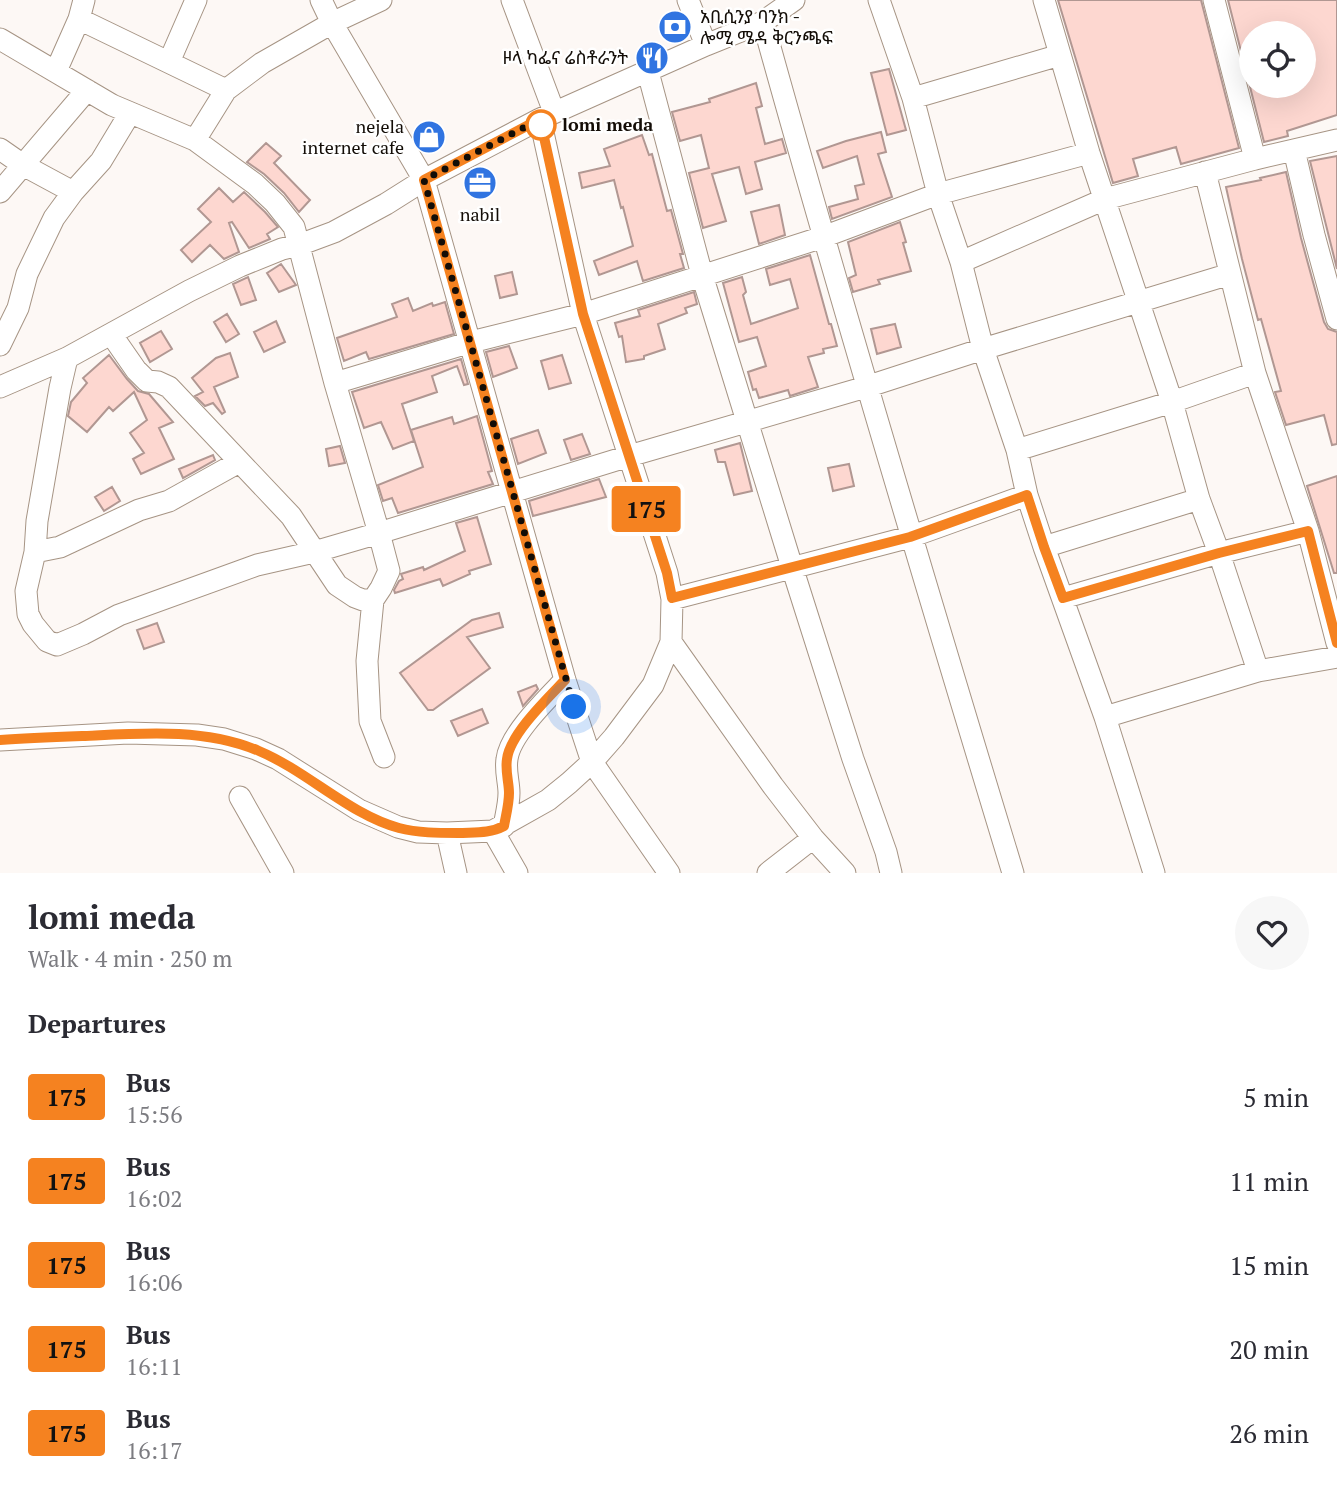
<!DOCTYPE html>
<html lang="en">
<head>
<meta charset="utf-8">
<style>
	body { margin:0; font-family:"PT Serif","Noto Sans Ethiopic",serif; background:#f7f7f7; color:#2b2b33; height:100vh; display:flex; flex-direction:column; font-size:26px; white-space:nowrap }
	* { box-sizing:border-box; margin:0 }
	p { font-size:23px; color:#7c7c81 }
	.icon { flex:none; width:38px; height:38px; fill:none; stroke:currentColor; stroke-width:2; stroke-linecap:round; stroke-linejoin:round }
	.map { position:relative; height:873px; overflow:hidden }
	.sheet { display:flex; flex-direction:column; background:#fff; flex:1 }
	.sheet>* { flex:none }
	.badge { padding:0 14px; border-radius:5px; font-size:24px; line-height:46px }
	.tools { position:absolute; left:1239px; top:21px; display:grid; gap:14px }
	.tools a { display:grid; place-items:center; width:77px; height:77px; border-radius:50%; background:#fff; box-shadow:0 7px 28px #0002; font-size:35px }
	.you { position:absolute; width:35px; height:35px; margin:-18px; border:5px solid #fff; border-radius:50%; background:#1a73e8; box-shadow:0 0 0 10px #1a73e833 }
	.map>.badge { position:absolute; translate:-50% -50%; box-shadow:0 0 0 4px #fff }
	h2 { padding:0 28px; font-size:26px; line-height:63px }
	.round { display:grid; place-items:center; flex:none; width:74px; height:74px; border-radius:37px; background:#f7f7f7 }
	.overview { display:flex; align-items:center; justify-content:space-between; height:119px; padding:0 28px }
	h1 { font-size:33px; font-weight:700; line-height:52px }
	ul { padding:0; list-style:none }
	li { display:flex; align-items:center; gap:21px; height:84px; padding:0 28px }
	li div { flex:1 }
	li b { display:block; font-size:26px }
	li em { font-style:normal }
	li .badge { min-width:77px; font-weight:700; text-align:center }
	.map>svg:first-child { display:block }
</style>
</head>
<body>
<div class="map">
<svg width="1337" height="873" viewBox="0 0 1337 873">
	<rect width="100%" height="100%" fill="#fdf8f5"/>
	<!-- building -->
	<path fill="#fdd7d0" stroke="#b19792" stroke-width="2" fill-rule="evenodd" d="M1058,0H1201L1239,148L1181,164L1176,147L1133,159L1138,176L1113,183Z
		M1228,0H1337V115L1287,131L1288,136L1264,142ZM1251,33H1304V86H1251Z
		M889,69L906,130L887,135L871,73Z
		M756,83L762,106L756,108L765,144L782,139L786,153L755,162L762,189L746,194L739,167L712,174L726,221L703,228L689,173L709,168L701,135L680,141L672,112L710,102L709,99Z
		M881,132L886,152L878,154L892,197L832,219L829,207L858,199L855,186L864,184L857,156L823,168L817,151L846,141Z
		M642,135L649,155L652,154L667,211L671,210L683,254H680L684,268L643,281L637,261L599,275L594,261L633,246L623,207L621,208L614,180L582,188L579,173L610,166L604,149Z
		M266,143L281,156L274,163L310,200L299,212L284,193L264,174L247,162Z
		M1337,156V269L1310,161Z
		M1286,172L1301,238L1324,322L1328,329L1337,332V444L1332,445L1324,415L1286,425L1275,392L1281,391L1261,319L1258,320L1242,259L1226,187L1261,180L1260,178Z
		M219,188L233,202L244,192L265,212L278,227L267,234L270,239L249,248L232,222L229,223L239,252L224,259L210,245L192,262L181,250L211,222L198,209Z
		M779,205L785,235L759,244L751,212Z
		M900,222L906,242L903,243L911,271L878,280L880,284L853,292L849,278L856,275L848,242Z
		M810,255L829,324H831L837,346L823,349L824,353L808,357L818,387L790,396L788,390L759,398L756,389L753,390L748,372L766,366L757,337L739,342L723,283L742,277L746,292L743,295L751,324L798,308L790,279L770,285L766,269Z
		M281,264L296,285L279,292L267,273Z
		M512,272L517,294L500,298L495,276Z
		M248,277L256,300L241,305L233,284Z
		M694,292L697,304L685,308L687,313L658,324L665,349L644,356V359L626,362L622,336L619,337L615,323L640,316L638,310Z
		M408,298L413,311L432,303L433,306L445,302L454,334L369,359L366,352L344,361L337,338L397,317L392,304Z
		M227,314L239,334L226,342L214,322Z
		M276,321L285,342L264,352L254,332Z
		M895,324L901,347L877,354L871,329Z
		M161,331L172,349L150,362L140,343Z
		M509,346L517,368L493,377L486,352Z
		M230,353L238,377L214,387L225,412L222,414L213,403L205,406L195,396L203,392L192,378L216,358Z
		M109,355L127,379L138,391L149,394L173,422L159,428L174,459L141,474L133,459L144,453L130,433L147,420L134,392L113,411L109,407L87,432L68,416L71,402L87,383L83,378Z
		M562,355L571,383L549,389L541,361Z
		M461,359L468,384L464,385L457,366L432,376L437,392L402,404L414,441L393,449L381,422L364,428L352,392Z
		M477,416L492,471L488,472L493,484L398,513L392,498L383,501L378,485L423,467L411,430L452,417L454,424Z
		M538,430L546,453L518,464L511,439Z
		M582,434L590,454L571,460L564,440Z
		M740,443L752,491L734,495L725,462H718L715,450Z
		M340,446L345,463L329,466L326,449Z
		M213,455L215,460L183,478L179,469Z
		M849,464L854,486L833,491L828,468Z
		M1337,476V573H1334L1307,486Z
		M599,479L606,497L533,516L529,501Z
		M112,487L120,501L104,511L95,497Z
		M477,517L491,564L469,571L470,574L443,586L440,579L395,593L394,590L399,581L403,579L401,574L423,567L424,570L465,551L456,523Z
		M499,613L503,627L467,637L490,668L433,710H428L400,673L472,620Z
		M157,623L164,642L144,649L137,630Z
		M536,685L538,689L523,706L518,692Z
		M482,709L488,723L458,736L451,721Z"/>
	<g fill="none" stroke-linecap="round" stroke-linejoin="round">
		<defs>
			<path id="minor" d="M321,0L332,23L424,180L565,680L592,762L669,873
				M512,0L554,112
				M688,0L706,45
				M879,0L913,98L938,194L961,262L983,349L1017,450L1027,495L1044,547L1105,717L1154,873
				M1044,0L1089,153L1172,402L1199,499L1219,553L1258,671
				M1214,0L1255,159
				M79,19L226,90
				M763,22C842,307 927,590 1013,873
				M0,39L112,105L195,140L255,184L275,203L294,227L335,383L379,533L389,571L381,588L373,600L367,661L370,721L384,757
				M169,62L196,0
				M56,71L79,19L84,0
				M648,72L702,275L792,567L853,759L886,852L891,873
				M913,98L1060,55
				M195,140L226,90L262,63L332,23L381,0
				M0,149L23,165L73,192
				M1294,150L1314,235L1337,319
				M1205,172L1255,373L1308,531L1337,643
				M0,192L87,90
				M961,262L1105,199L1255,159L1337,140
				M111,334L136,370L147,381L158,382L169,387L291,516L337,585L355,597L363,600H373
				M0,345L18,308L27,274L54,218L73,192L101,161L130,113
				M67,358L60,388L37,521L35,552L26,591L28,614L33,624L47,641L57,645L83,634L119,615L257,565L314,552L379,533L629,456L866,387L983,349L1230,274
				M335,383L471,342L583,314L823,237L938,194L1089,153
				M0,387L67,358L189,291L240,266L282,249L299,245L334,232L386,204L424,180L540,119L706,45L763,22L794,0
				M1017,450L1172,402L1255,373
				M1044,547L1199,499
				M35,552L60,547L139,510L169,501L239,462
				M1063,598L1219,553L1308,531
				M672,599L910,537L1027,495
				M671,642L773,786L813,838L845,873
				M1105,717L1258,671L1337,657
				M0,740L128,733L197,735L224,739L256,749L278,759L359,810L398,827L418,832L447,833L493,831L548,800L569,783L592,762L614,737L653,685L671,642L672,599L667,573L583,314L540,119
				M240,797L283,873
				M504,826C506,815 509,804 509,793C509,782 505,771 507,759C510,734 548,698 565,680
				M493,831L517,873
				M447,833L456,873
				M768,873L813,838"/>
		</defs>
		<!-- minor casing -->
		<use href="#minor" stroke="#a69484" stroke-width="23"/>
		<!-- minor -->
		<use href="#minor" stroke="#fff" stroke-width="21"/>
	</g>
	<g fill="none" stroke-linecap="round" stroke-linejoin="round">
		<defs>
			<path id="line" d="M0,740C28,738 57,737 85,736C143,733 205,728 259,751C307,771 350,815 399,828C418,833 438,833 458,833C474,832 489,834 504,826C506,815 509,804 509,793C509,782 505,771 507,759C510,734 548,698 565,680L424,180L540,119L583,314L667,573L672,598L910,537L1027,495L1044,547L1063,598L1219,553L1308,531L1337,643"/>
		</defs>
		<!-- line casing -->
		<use href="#line" stroke="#fff" stroke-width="16"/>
		<!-- line -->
		<use href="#line" stroke="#f58220" stroke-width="10"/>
		<!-- walk -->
		<path stroke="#130d07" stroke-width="7" stroke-dasharray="0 12.6" d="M541,125L540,119L424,180L574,707"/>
	</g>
	<!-- icons -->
	<defs>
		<symbol id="bank-disc" viewBox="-11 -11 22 22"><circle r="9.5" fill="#3074e1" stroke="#fff"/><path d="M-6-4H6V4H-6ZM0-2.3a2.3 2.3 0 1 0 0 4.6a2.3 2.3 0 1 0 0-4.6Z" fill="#fff"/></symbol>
		<symbol id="restaurant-disc" viewBox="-11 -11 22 22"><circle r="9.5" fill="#3074e1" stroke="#fff"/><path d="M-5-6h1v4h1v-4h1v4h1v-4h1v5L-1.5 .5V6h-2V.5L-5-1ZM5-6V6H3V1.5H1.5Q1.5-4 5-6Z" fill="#fff"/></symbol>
		<symbol id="shop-disc" viewBox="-11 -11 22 22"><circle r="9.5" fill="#3074e1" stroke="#fff"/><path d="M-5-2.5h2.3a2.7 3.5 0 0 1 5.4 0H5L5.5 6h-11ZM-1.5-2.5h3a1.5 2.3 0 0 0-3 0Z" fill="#fff"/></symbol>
		<symbol id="office-disc" viewBox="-11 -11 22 22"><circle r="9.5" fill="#3074e1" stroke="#fff"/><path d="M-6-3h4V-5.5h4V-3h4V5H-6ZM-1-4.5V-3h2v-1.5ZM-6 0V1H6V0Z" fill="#fff"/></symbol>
	</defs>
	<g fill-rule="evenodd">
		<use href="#bank-disc" x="656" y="8" width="38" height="38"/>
		<use href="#restaurant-disc" x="633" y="39" width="38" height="38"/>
		<use href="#shop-disc" x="410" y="118" width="38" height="38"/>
		<use href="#office-disc" x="461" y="164" width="38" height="38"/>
	</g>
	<!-- markers -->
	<circle fill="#fff" stroke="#f58220" stroke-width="3.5" cx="541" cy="125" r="14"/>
	<g text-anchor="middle" stroke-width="5" stroke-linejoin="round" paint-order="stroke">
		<!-- poi labels -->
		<g font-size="18" fill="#130d07" stroke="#fff" text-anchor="end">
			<text x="700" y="23" text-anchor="start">አቢሲንያ ባንክ -<tspan x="700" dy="21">ሎሚ ሜዳ ቅርንጫፍ</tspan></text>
			<text x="628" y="64">ዞላ ካፌና ሬስቶራንት</text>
			<text x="404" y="133">nejela<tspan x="404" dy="21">internet cafe</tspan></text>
			<text x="480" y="221" text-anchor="middle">nabil</text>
		</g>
		<!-- stop labels -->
		<g font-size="18" font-weight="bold" fill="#130d07" stroke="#fff" text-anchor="start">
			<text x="562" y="131">lomi meda</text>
		</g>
	</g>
</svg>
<div class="tools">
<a><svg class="icon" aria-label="locate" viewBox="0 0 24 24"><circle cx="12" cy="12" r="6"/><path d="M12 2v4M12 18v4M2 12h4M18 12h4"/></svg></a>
</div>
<div class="you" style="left:574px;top:707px"></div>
<b class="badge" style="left:646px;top:509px;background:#f58220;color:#111">175</b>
</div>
<section class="sheet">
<div class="overview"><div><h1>lomi meda</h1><p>Walk · 4 min · 250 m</p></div><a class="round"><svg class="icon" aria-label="heart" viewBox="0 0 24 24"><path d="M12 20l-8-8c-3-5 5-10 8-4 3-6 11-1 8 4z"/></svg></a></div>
<h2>Departures</h2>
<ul>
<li><span class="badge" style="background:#f58220;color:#111">175</span><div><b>Bus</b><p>15:56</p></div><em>5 min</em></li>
<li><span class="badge" style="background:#f58220;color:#111">175</span><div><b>Bus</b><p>16:02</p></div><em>11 min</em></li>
<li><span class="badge" style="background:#f58220;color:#111">175</span><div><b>Bus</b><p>16:06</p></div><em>15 min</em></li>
<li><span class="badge" style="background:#f58220;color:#111">175</span><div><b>Bus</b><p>16:11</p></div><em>20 min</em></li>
<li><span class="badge" style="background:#f58220;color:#111">175</span><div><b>Bus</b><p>16:17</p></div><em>26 min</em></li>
</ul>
</section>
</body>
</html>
